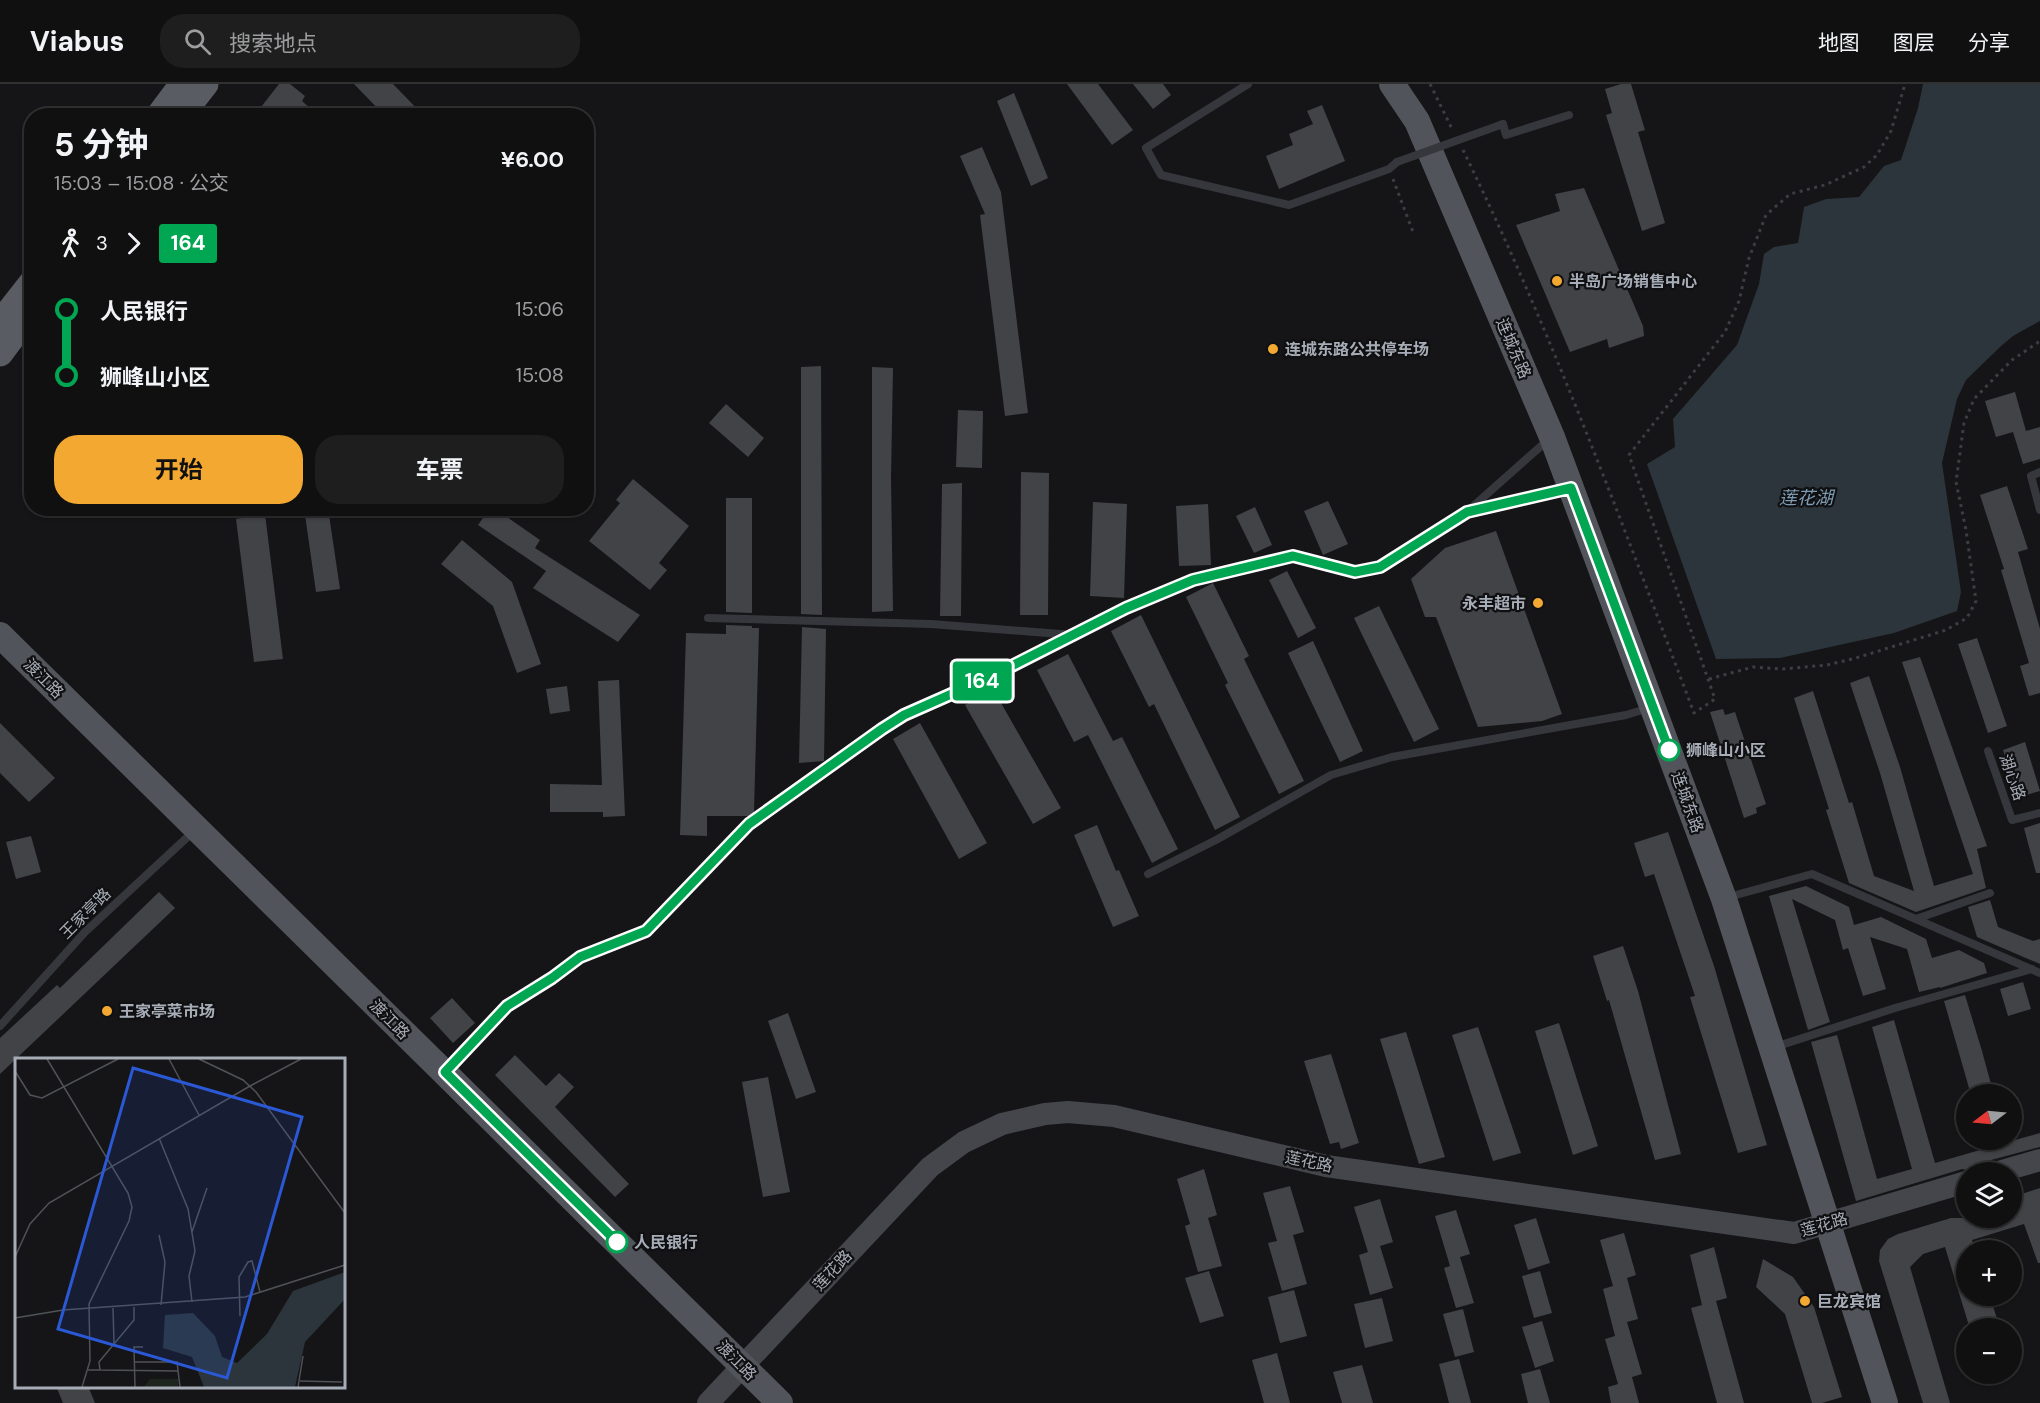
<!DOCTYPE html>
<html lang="zh">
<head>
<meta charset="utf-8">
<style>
	body { margin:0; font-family:"DM Sans","Noto Sans SC",sans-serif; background:#1e1e1f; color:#f1f3f6; height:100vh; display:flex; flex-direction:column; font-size:22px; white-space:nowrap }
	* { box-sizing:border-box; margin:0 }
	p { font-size:20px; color:#9c9d9f }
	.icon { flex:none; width:33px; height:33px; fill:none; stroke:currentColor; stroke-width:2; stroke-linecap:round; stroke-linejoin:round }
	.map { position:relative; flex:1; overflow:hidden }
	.details { position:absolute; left:24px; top:24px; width:570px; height:408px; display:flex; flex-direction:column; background:#101011; border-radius:24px; box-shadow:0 2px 4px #0004,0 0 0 2px #303031 }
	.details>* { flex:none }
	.badge { padding:0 12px; border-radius:4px; font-size:21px; line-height:39px }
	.needle { width:39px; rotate:254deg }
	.controls { position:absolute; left:1956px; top:1000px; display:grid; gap:12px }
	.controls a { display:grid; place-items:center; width:66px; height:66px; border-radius:50%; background:#101011; box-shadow:0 2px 4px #0004,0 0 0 2px #303031; font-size:30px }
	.map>.badge { position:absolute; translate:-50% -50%; box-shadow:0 0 0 3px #fff }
	.legs { display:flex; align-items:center; gap:9px; height:66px; padding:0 30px; font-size:20px }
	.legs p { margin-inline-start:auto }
	.head { display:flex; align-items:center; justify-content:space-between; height:102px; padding:0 30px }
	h1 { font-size:33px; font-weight:700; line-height:45px }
	.action { display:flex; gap:12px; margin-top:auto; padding:12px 30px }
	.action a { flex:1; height:69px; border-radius:24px; background:#f3a931; color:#111; font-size:24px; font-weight:700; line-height:69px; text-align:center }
	.action a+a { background:#1e1e1f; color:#f1f3f6 }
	ul { padding:0 30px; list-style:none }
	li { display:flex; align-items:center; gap:21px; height:66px; font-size:22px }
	li i { display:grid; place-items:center; width:9px; height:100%; margin:0 8px; background:currentColor }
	li i::after { content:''; width:15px; height:15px; margin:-8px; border:4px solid; border-radius:50%; background:#101011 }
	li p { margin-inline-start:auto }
	li:first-child i { background:linear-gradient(#0000 50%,currentColor 0) }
	li:last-child i { background:linear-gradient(currentColor 50%,#0000 0) }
	header { display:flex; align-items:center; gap:36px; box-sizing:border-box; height:84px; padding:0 30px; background:#101011; border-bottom:2px solid #303031 }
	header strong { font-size:28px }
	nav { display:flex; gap:33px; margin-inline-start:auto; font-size:21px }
	.search { width:420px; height:54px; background:#1e1e1f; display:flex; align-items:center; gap:15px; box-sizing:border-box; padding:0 21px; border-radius:24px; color:#9c9d9f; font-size:22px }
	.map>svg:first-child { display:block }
</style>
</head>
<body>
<header>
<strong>Viabus</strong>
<div class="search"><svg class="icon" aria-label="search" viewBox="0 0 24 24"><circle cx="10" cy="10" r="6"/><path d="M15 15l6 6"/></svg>搜索地点</div>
<nav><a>地图</a><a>图层</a><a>分享</a></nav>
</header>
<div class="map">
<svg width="2040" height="1319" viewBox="0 0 2040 1319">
	<rect width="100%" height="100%" fill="#151517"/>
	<!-- water -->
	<path fill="#2b353b" d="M1923,0H2040V237L2013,252L2000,263L1966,296L1957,315L1942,379L1961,508L1957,527L1894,549L1780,574L1716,575L1647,380L1675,363L1673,335L1737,261L1759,200L1764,170L1774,163L1798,159L1804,123L1826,115L1859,113L1884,82L1901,76L1918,24Z"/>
	<!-- building -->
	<path fill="#414347" d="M279,0H290L305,12L302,17L319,32H254Z
		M354,0H393L424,32H385Z
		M1067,0H1098L1133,46L1112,61Z
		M1133,0H1163L1171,11L1153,25Z
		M1621,0H1631L1645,46L1638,48L1665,139L1642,147L1606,31L1612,29L1605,5Z
		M1014,9L1048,94L1031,102L997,17Z
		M1322,21L1345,77L1279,105L1266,72L1293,61L1289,50L1313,40L1307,27Z
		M982,63L1001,108L1028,329L1005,332L980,131L985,130L960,72Z
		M1584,104L1643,242L1644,252L1609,264L1607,255L1570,268L1516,141L1560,127L1555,110Z
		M821,282L822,531L801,530V283Z
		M872,283L893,284L891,394L893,527L872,528Z
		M2015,308L2026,347L2040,343V375L2023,380L2013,348L1996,353L1985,317Z
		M726,320L764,354L748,373L709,339Z
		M958,326L983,327L982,384L956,383Z
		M1021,388L1049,389L1048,531H1020Z
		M633,395L689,442L659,479L667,486L650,506L589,457L620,419L616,416Z
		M962,399L961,532H940L942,400Z
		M2007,402L2028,465L2018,468L2040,545V609L2029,612L2020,582L2029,579L2001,486L2004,485L1980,411Z
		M726,414H752V529L726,528Z
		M1328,417L1348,460L1323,471L1304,427Z
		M1093,418L1127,420L1124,514L1090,512Z
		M1208,420L1211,481L1179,482L1176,422Z
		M1255,423L1272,461L1254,469L1236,432Z
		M304,424H328L340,505L316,508Z
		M490,424H494L540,456L535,464L640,531L618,558L533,504L546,487L478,441Z
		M265,430L283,575L254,578L236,435Z
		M1496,447L1562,630L1542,637L1478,643L1436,533H1425L1411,495L1445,464Z
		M462,456L512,498L541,580L517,589L493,522L441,480Z
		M1287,487L1316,544L1298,554L1269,496Z
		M1213,499L1249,572L1244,575L1304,697L1279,710L1225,601L1228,599L1186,513Z
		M1379,522L1439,645L1414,658L1354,534Z
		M1141,531L1240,733L1215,746L1154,620L1149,623L1111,547Z
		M726,541L752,542V544H759L754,728L750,732H707V752L680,751L686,549L726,550Z
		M802,543L826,545L824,677L799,679Z
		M1977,554L2007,642L1988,649L1958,560Z
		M1313,557L1363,667L1340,678L1288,569Z
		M1068,570L1113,657L1122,653L1178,765L1152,779L1088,651L1074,658L1037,586Z
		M1920,573L1987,762L1977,765L1986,804L1916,828L1849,799L1826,726L1829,725L1794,614L1813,607L1849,719L1852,718L1874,792L1914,807L1880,689L1850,599L1869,592L1900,683L1934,802L1973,790L1902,578Z
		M619,596L625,732L603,733V728H550V700L602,701L598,597Z
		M567,602L570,627L550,630L546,605Z
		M993,605L1061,724L1033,740L965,621Z
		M1723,625L1725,631L1735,628L1766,720L1756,724L1757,729L1744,734L1710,628Z
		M0,639L55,694L29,718L0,689Z
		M920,639L987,759L959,775L893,655Z
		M2025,658L2040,707L2019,713L2003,666Z
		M2040,739V789H2036L2024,744Z
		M1097,741L1116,787L1119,786L1139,832L1113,843L1074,751Z
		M1668,748L1714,882L1767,1061L1738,1069L1690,913L1695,912L1654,790L1645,793L1634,759Z
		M31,752L41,788L16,795L6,758Z
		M1806,802L1849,823L1854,841L1881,833L1926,855L1932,874L1959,866L1984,879L1987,889L1940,904V903L1919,908L1907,865L1870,853L1886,905L1863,912L1848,864L1843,866L1835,836L1792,815L1830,938L1808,946L1769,812Z
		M159,808L175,824L0,990V954L57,901L60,904Z
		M1990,816L1998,843L2033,857L2040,855V880L1977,853L1968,823Z
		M1623,862L1638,907L1681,1070L1655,1076L1609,916L1607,917L1593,872Z
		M2023,898L2031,925L2008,932L2000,905Z
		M1965,911L1982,967L1994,1011H1971L1959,969L1944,917Z
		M452,914L475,939L453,959L430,934Z
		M788,929L816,1008L796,1015L768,937Z
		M1894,936L1935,1079L1987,1064L1985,1056H2015L2040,1049V1063L1991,1076L1983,1083L1973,1087L1962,1085L1856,1117L1811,958L1837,951L1877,1095L1912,1085L1872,943Z
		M1559,939L1598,1062L1573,1071L1535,947Z
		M1478,943L1521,1069L1493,1077L1452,951Z
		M1406,948L1445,1073L1419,1080L1380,955Z
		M1331,970L1359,1059L1341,1065L1339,1058L1330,1060L1304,977Z
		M515,971L546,1002L559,989L574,1003L555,1023L629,1100L615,1113L495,991Z
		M768,993L790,1108L763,1113L742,998Z
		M1204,1085L1217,1131L1208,1134L1222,1182L1198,1188L1185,1142L1190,1140L1177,1095Z
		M1290,1102L1304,1148L1293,1151L1307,1200L1282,1207L1268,1159L1277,1157L1263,1109Z
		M2040,1104V1179H2038L2024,1140L1972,1156L1976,1167H1966V1212H1990L2000,1245H1970L1945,1163L1923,1170L1910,1183L1950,1319H1923L1879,1177L1880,1166L1888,1155L1898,1150L1951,1134H2012V1113Z
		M1380,1115L1393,1158L1380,1162L1393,1204L1370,1211L1359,1171L1368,1168L1354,1123Z
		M1456,1126L1470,1170L1460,1173L1474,1219L1456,1224L1444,1184L1450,1182L1435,1132Z
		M1536,1134L1550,1179L1528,1186L1514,1141Z
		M1624,1149L1636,1191L1627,1194L1638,1235L1627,1238L1642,1290L1632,1293L1639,1319H1611L1608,1303L1618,1300L1605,1255L1615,1252L1603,1205L1613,1202L1600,1156Z
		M1714,1163L1727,1214L1716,1217L1744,1319H1717L1691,1224L1702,1221L1690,1171Z
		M1763,1175L1793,1193L1814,1223L1842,1313L1822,1319H1812L1785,1230L1756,1203Z
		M1209,1187L1224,1232L1200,1239L1185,1194Z
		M1540,1187L1552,1229L1534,1234L1522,1192Z
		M1294,1206L1307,1252L1280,1259L1268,1213Z
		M1382,1214L1393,1257L1365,1264L1354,1220Z
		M1463,1225L1474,1268L1455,1273L1443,1230Z
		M1542,1237L1554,1277L1535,1284L1522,1243Z
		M1277,1269L1290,1319H1264L1252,1276Z
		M1459,1275L1471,1319H1449L1439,1280Z
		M1362,1281L1373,1319H1342L1333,1288Z
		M1540,1285L1550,1319H1528L1521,1290Z
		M56,1302H88L95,1319H63Z"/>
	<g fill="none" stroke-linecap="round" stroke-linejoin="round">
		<!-- path -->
		<path stroke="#3c3e43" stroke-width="3" stroke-dasharray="3 4.5" stroke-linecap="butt" d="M1430,0L1453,47
			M1463,66C1552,249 1622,439 1694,629L1715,615L1629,371L1725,248L1739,217L1749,174L1766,131L1790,110L1825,101L1864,83L1877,71L1891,47L1905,0
			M1393,95L1413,148
			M1709,595L1753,583L1783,585L1827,581L1856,574L1946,546L1967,534L1976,517L1966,446L1956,398L1964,339L1974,315L2012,276L2040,257"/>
		<!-- service -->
		<path stroke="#36373c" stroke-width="8" d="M1248,0L1146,64L1161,91L1289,121L1389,85L1397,78
			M1503,40L1506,51L1569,31
			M2040,388L2031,392L2040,426
			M1469,426L1549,355
			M708,534L931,540L1073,551
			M1988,667L2012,736L2040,729
			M1148,790L1216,756L1331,691L1392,673L1626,631L1649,624
			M1725,814L1812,790L2040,889
			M1916,835L1990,809
			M0,942L85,848L194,747
			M1775,963L1895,924L2032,885
			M447,986L507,922L552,894L580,873L646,847L749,740L882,645L904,631L990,593L1127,524L1193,496L1293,472L1355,488L1380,483L1467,428L1570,405"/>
		<!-- secondary -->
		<path stroke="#44464c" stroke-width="22" d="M1995,1089L2040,1076
			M708,1319L930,1083L964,1058L1002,1040L1045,1030L1068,1028L1114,1032L1326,1082L1794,1149L1966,1098"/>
		<!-- primary -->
		<path stroke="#52545b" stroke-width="26" d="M1392,0L1417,37L1552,353L1724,815L1885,1319
			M0,551L780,1319"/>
		<!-- trunk -->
		<path stroke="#5a5c64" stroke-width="27" d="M159,32L183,0
			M180,32L205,0
			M3,236L32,199
			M0,269L32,226"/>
		<!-- service-bridge -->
		<path stroke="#36373c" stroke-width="8" d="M1397,78L1503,40"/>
	</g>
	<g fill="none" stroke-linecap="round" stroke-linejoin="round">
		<defs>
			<path id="line-1" d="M617,1158L445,988L507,922L552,894L580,873L646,847L749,740L882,645L904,631L990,593L1126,524L1193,496L1293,472L1355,488L1380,483L1467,428L1571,404L1669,666"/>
		</defs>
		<!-- line-1 casing -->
		<use href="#line-1" stroke="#fff" stroke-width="14"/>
		<!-- line-1 -->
		<use href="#line-1" stroke="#00a651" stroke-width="9"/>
	</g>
	<!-- markers -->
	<g fill="#f3a931" stroke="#101012" stroke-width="2">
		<circle cx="1557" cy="197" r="6"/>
		<circle cx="1273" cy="265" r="6"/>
		<circle cx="1538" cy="519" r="6"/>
		<circle cx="107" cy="927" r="6"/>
		<circle cx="1805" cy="1217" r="6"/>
	</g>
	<g fill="#fff" stroke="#00a651" stroke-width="3">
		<circle cx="1669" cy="666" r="10"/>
		<circle cx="617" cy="1158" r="10"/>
	</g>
	<g text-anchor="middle" stroke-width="4.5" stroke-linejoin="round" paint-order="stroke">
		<!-- poi labels -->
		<g font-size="16" font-weight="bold" fill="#a7adb7" stroke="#101012" text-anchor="start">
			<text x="1569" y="203">半岛广场销售中心</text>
			<text x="1285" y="271">连城东路公共停车场</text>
			<text x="1526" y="525" text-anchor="end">永丰超市</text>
			<text x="119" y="933">王家亭菜市场</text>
			<text x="1817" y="1223">巨龙宾馆</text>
		</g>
		<!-- street labels -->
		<g font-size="16" fill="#a7adb7" stroke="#101012">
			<text transform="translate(1514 264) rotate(67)" y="6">连城东路</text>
			<text transform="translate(44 594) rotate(45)" y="6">渡江路</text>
			<text transform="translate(2013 693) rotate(71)" y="6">湖心路</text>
			<text transform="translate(1688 718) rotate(70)" y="6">连城东路</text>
			<text transform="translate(85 829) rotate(-45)" y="6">王家亭路</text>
			<text transform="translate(390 935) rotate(45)" y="6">渡江路</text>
			<text transform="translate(1309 1077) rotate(12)" y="6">莲花路</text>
			<text transform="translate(1824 1140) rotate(-16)" y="6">莲花路</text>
			<text transform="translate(832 1186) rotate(-47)" y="6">莲花路</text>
			<text transform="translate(737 1276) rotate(45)" y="6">渡江路</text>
		</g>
		<!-- stop labels -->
		<g font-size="16" font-weight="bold" fill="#a7adb7" stroke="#101012" text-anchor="start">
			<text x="1686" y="672">狮峰山小区</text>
			<text x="634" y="1164">人民银行</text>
		</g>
		<!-- water labels -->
		<g font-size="18" font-style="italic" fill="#7d9cb3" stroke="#101012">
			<text x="1806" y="420">莲花湖</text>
		</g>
	</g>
	<!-- overview -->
	<g transform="translate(15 974)">
		<rect width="330" height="330" fill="#151517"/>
		<path d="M135,321H163V329H129Z" fill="#1d251e"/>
		<path d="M330,214V241L290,284L280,329H189L177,299L148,290L150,257L178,255L200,278L207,299L222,305L252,276L278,233Z" fill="#2b353b"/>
		<path fill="none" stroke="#4f5257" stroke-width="1.5" d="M32,1L113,135L117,149L114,163L74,246L75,303L67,329M154,1L184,57M184,1L228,22L241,34L330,155M0,13L15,37L27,40L103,1M235,28L286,1M144,80L173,151L180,193L174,218L177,244M177,174L192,130M144,177L150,204L146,247M0,199L15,166L34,145L235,28M98,250L99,285M225,258L224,219L233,204L237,203L245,234M0,260L48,252L230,239L330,207M119,304H162L165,329M73,312H85L84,304L119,262V249M85,312L163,313M285,323L327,324M120,329L119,289H128M283,329L288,298"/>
		<path fill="#2b58d5" fill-opacity="0.15" stroke="#2b58d5" stroke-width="3" d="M118,10L287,59L212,320L43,271Z"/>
		<rect width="330" height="330" fill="none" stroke="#a7adb7" stroke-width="3"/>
	</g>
</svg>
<div class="controls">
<a><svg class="needle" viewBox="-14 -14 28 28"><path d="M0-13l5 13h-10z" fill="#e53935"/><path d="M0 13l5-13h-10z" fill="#9c9d9f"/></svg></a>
<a><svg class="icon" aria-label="layers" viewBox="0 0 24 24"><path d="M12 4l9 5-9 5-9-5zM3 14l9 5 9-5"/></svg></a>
<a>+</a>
<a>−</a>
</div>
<b class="badge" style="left:982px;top:597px;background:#00a651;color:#fff">164</b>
<section class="details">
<div class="head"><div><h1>5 分钟</h1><p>15:03 – 15:08 · 公交</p></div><b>¥6.00</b></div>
<div class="legs"><svg class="icon" aria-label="walk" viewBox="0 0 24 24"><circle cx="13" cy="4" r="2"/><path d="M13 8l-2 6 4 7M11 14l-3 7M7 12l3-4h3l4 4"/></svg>3<svg class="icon" aria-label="forward" viewBox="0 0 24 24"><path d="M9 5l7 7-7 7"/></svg><b class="badge" style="background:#00a651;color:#fff">164</b></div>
<ul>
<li><i style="color:#00a651"></i><b>人民银行</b><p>15:06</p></li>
<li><i style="color:#00a651"></i><b>狮峰山小区</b><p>15:08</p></li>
</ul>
<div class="action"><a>开始</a><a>车票</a></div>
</section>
</div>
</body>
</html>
